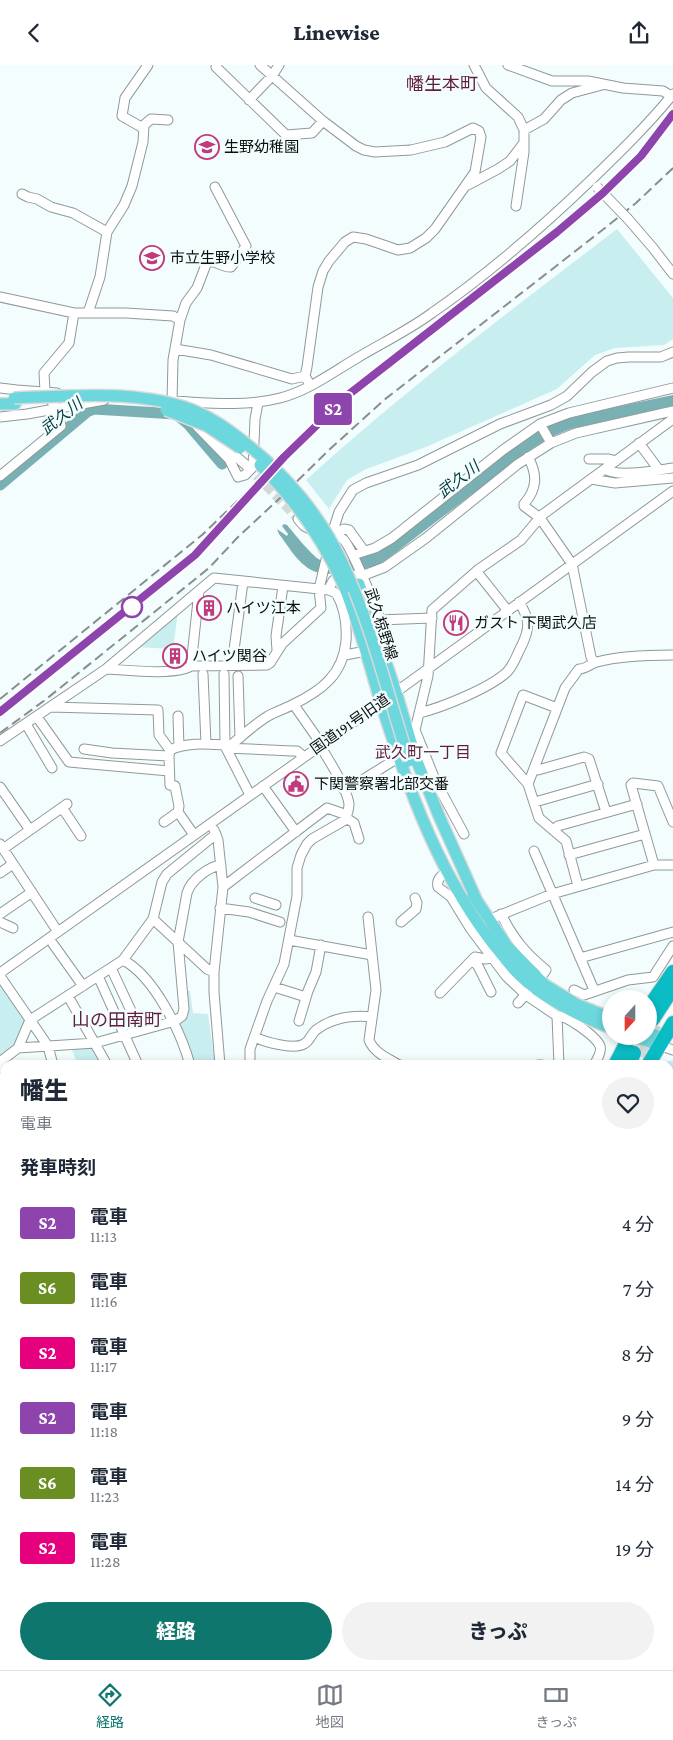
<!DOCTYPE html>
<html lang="ja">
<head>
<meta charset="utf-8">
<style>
	body { margin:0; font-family:"Crimson Pro","Noto Sans JP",serif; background:#f2f2f3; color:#1f2937; height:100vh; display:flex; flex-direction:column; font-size:19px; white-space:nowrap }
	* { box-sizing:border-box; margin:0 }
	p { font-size:16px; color:#747a83 }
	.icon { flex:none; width:28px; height:28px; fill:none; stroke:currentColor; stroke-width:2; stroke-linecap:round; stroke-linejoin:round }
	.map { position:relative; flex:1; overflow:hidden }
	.details { position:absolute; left:0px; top:995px; width:674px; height:610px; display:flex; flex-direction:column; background:#fff; border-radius:15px 15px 0 0; box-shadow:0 2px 8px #0003 }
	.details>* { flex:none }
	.badge { padding:0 10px; border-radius:4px; font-size:18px; line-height:32px }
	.needle { width:32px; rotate:201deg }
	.buttons { position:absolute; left:602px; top:925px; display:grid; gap:10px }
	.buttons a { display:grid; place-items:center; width:55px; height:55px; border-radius:50%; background:#fff; box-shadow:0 2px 8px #0003; font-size:25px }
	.map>.badge { position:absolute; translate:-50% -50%; box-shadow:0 0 0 2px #fff }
	h2 { padding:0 20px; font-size:19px; line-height:45px }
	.round { display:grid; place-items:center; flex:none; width:52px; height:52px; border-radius:26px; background:#f2f2f3 }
	.overview { display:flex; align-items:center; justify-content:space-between; height:85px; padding:0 20px }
	h1 { font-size:24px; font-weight:800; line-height:38px }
	.action { display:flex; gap:10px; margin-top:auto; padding:10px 20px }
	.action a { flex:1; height:58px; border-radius:30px; background:#0f766e; color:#fff; font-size:20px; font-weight:800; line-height:58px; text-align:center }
	.action a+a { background:#f2f2f3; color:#1f2937 }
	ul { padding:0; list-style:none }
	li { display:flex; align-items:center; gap:15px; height:65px; padding:0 20px }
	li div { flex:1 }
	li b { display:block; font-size:19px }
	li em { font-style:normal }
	li .badge { min-width:55px; font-weight:700; text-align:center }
	header { display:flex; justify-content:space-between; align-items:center; height:65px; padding:0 20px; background:#fff; font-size:22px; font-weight:800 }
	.dock { display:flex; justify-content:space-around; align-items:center; height:70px; border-top:1px solid #e0e1e3; background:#fff; font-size:14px; color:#747a83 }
	.dock a { display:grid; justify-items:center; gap:2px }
	.dock .current { color:#0f766e }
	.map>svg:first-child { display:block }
</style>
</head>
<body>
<header><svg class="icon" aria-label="back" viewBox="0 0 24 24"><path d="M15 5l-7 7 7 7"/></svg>Linewise<svg class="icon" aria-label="share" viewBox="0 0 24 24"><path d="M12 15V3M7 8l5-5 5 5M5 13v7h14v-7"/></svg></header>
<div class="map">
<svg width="673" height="1605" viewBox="0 0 673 1605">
	<rect width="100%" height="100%" fill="#f4fdfe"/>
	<!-- green -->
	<path fill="#c9eef0" d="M617,164L673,233V274L664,280L615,283L595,290L557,324L426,382L364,405L347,415L329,444L306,415C405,325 511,245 617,164Z
		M178,547L173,584L135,582Z
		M0,918L26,954L15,983L0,994Z
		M184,926H190L193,948L208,949L215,1000H192L178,959Z
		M94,981L105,1000H78L72,985L74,983Z
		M673,995V1030L669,1028V1000H657Z"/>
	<!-- water -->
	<path fill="#79b0b3" d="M673,330V341L571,364C556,369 543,376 530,385L394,489C389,492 385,496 381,498C368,505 330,512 316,507C299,501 289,482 279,469L277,464L287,471L288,469L282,461L284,459L287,460C294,468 311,490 320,495C337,503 372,489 388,481L510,384L533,368L549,360L586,348Z"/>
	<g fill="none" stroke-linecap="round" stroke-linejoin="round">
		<!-- river -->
		<path stroke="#79b0b3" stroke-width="11" d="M0,420L87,347L94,344L176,349L188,359L222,399"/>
		<!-- minor-tunnel -->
		<path stroke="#d1d9da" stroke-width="9" stroke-dasharray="9 4.5" stroke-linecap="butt" d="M247,401L298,454"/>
		<!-- highway-tunnel -->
		<path stroke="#d1d9da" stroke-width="14" stroke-dasharray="14 7" stroke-linecap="butt" d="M642,992L661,957"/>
		<defs>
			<path id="minor" d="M217,0L216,2L286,70L312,68L323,56
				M260,0L323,56L356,81L364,85L375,87L411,85L445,77L473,63L479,66L481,72L475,107L435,164L426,173L410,183L398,185L366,174L353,172L345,177L329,196L323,206L318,222L307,302L305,311L310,320
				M474,0L486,23L518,52L524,65V87L516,141
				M508,0L552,16H588L623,23L663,26L671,31
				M249,35L272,11L279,0
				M143,63L122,51L125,33L148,0
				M524,65L544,54L561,35L572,28L602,20
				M468,120L498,104L510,96L523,79
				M22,129L28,132L37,134L51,142L73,148L107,167
				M628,154L653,183L673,209
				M0,232L74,248H126L173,251L180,255
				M88,248L100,212L107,167L124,140L132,121L143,77L144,60L151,54L168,55
				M175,284L211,290L292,314L305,311
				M0,323L17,325L57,328
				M174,336C210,338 245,342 280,333C308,326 333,307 357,293C382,278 409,265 432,248C488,209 540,164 589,117C618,89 648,60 673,29
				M175,339L172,336L173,295L180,255L186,238L197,223L207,197C215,194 222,203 231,202L246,181L215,122
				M0,352L27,349L104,335
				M193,357L229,394L238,412L245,410L253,402L255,354L258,338
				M540,359L551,378
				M639,378L659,405
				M223,380L247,401
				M528,392C538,410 537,424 524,439V441L540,453L572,499L591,592L594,597
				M589,394H609L616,396
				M605,404C618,413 657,405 673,403
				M0,411L61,361L56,343L45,326L44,308L69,278L74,248
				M591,414L615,418L673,413
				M298,454L304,461L314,466
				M326,468C333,469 339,470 344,475C352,484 389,570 387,578L378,586
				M332,469L344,464L349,465L362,483V487
				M353,490L375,483L392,473L503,385L540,359L569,348L673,323
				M477,507L508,546
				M328,525L333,516L337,512L367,509L385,502L426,473L518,399L551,378L576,368L673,346
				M379,555L432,553
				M277,585L276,571L283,521
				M345,590L366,586
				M232,600L243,517
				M191,601L199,526
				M106,604C126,605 175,611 191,601L267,600L270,598L282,579L321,543L319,524L332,469L339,447L353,425L366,418L418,400L500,359L551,340L567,331L592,307L607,296L617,293L629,292H661L673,287
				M203,609L206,679
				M224,609L225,680
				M238,611L240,673
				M294,640L322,680
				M51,642L158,645L159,670L170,685
				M419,648C441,643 490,623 507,607C514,600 517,589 522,580C530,563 530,554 519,537
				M178,651L179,682
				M37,652L69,697L169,706
				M26,659L52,703
				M0,676L106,604L214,513L329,525L336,528C345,543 347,560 346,576C343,610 321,626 292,640C284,644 275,647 268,651C255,659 243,670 231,680L230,683
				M226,683L250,730
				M84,684L112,688L169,691
				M170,685C187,677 207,679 225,680L226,683L292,686H297L304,692
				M170,685L169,691L170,720L175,721L179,741L178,747L194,770
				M534,703L538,705L584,692L589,694L606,747
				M528,719L501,688L523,630L557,643
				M263,721L296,767
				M0,722L30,765
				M343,724L364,714L396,694
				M535,737L598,719
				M61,744L65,747L81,771
				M346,753L354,758L359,774
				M164,757L178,747
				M214,765L218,775L223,822L214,907V927L220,1000
				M553,765L558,761L637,739
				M464,769L436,717L415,665L428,611L432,545L479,504L521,475L542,450L673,354
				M0,779L58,867
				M3,784L67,739
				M534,786L594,925
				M569,790L645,769
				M654,800L631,720L633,718L658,721L673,757
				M448,806C442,810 436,814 438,822L451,832L470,863L506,911L526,930L557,951L559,1000
				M0,808L13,799
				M578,821L566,776L539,753L528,719L565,623L579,604C586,604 590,599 597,597C619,591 650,590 673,590
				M223,822L327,743L347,750
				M255,833L276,840
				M220,843L249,847L280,857
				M0,849L32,827
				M501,849C513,873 525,888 546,905L544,908
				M368,852L376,925L369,975C374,988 388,993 399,1000
				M153,854L207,904L214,907
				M488,855L552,829L654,800H673
				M0,857L13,863
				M401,857L416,844L417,838L415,833
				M289,875L372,890
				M53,879L83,921
				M580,893L673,867
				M123,895C154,911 181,967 190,1000
				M473,895L478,901L491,927
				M111,903L140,965
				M0,908L396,627L673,426
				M0,911L48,981L53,1000
				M98,911L138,1000
				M274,922L306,932
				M574,925L584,930L628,915L653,912L673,881
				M440,928L475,892L485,894L493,893
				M68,931L107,1000
				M518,938L528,927
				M557,951C566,950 596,971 600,981C602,986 597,995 594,1000
				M299,956L308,926L316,907L321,880
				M255,972C264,977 294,985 304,979C310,976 311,969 316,965C332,953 353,950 372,952
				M659,980L673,985
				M18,983L95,978L175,956L182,951L184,944L178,877L187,828C191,815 208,802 221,800
				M250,1000V984L267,936L284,899L297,831V803L301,790L307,779L312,774L345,755C347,750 349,744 349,739C347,723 329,695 320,681
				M538,1000H542
				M5,1006L0,997L18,983L30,955L123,895L153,854L162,817L167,809L216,769
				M669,1060L673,1062
				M669,1081L673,1072
				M0,1113L5,1114
				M669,1167L673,1158
				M669,1192L673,1194
				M669,1257L673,1248
				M669,1265L673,1267
				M0,1275L5,1281
				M669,1357H673
				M672,1468L673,1379
				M0,1475L5,1469
				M669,1504H673
				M669,1541H673
				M0,1559L1,1578L5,1594
				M669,1593H673
				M11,1600L12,1605
				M35,1600L52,1605
				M157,1600L162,1605
				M287,1600L288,1605
				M536,1600L537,1605
				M619,1600L620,1605"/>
			<path id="major" d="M0,339H15
				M359,519L396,627L416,694L439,751L477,836
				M345,523C359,560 369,597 380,635C408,724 441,817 502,890
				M473,830L507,881L545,920L576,939L611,953
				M498,884C524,924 568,947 611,963
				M649,968L664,973
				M632,971L659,980"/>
			<path id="highway" d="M649,942L673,907
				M653,954L673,923
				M615,1000L630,971
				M628,1000L634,988
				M648,1000L673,958
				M563,1600L564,1605
				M574,1600L575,1605
				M584,1600L585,1605"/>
		</defs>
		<!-- minor casing -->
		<use href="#minor" stroke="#909999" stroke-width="11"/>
		<!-- major casing -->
		<use href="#major" stroke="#d8d9d9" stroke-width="14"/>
		<!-- highway casing -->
		<use href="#highway" stroke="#d8d9d9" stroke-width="16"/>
		<!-- minor -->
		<use href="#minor" stroke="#fff" stroke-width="9"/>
		<!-- major -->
		<use href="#major" stroke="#6cd7dc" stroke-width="11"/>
		<!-- highway -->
		<use href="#highway" stroke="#0abcc4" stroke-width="14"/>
		<!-- rail -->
		<path stroke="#888e8e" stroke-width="2" stroke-dasharray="10 5" stroke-linecap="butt" d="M0,634L202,470L348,330L590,140L641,91L673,49
			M0,647L195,490L222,460
			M0,668L45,635L209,503L238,472L280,433L329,385L384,335L605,163L636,138L673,103"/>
		<defs>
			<path id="minor-bridge" d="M597,122L628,154"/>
			<path id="major-bridge" d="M14,333C68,331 132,325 184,342C209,350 229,365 249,381C287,411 320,451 341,495C371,558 388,630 409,696
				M166,345L207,361L240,383
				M260,400C297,436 324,476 345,523"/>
		</defs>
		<!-- minor-bridge casing -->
		<use href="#minor-bridge" stroke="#909999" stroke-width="11" stroke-linecap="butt"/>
		<!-- major-bridge casing -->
		<use href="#major-bridge" stroke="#d8d9d9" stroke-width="14" stroke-linecap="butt"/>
		<!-- minor-bridge -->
		<use href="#minor-bridge" stroke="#fff" stroke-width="9"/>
		<!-- major-bridge -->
		<use href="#major-bridge" stroke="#6cd7dc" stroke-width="11"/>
	</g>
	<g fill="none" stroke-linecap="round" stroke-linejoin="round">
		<defs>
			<path id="line" d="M0,647L195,490L284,392L348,330L557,167L603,128L641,91L673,49"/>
		</defs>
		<!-- line casing -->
		<use href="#line" stroke="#fff" stroke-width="11"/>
		<!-- line -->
		<use href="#line" stroke="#8e44ad" stroke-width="8"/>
	</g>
	<!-- icons -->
	<defs>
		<symbol id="school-ring" viewBox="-11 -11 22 22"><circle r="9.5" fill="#f4fdfe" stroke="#c13b7c" stroke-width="1.5"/><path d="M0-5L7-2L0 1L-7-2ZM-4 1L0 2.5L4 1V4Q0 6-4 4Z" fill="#c13b7c"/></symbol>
		<symbol id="building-ring" viewBox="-11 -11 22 22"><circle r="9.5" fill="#f4fdfe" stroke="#c13b7c" stroke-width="1.5"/><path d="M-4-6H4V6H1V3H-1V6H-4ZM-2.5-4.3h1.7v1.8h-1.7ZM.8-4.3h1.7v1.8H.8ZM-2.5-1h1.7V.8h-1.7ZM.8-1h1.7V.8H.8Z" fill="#c13b7c"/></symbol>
		<symbol id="restaurant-ring" viewBox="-11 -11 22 22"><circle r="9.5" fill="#f4fdfe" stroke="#c13b7c" stroke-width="1.5"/><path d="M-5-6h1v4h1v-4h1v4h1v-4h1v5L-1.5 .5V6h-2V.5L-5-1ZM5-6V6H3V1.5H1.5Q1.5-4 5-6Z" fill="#c13b7c"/></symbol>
		<symbol id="civic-ring" viewBox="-11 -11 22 22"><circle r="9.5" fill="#f4fdfe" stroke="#c13b7c" stroke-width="1.5"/><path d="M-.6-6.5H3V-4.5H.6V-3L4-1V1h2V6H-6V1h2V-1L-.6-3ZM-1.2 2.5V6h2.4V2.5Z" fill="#c13b7c"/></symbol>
	</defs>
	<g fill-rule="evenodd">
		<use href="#school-ring" x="193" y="68" width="28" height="28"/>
		<use href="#school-ring" x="138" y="179" width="28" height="28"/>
		<use href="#building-ring" x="195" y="529" width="28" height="28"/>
		<use href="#restaurant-ring" x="442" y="544" width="28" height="28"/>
		<use href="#building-ring" x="161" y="577" width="28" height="28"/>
		<use href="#civic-ring" x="282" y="705" width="28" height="28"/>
	</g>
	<!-- markers -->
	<circle fill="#fff" stroke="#8e44ad" stroke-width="2.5" cx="132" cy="542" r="10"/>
	<g text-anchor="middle" stroke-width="5" stroke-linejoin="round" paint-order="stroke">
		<!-- poi labels -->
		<g font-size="15" fill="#0c0f0f" stroke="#f4fdfe" text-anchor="start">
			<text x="224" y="87">生野幼稚園</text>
			<text x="170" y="198">市立生野小学校</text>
			<text x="226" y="548">ハイツ江本</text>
			<text x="474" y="563">ガスト 下関武久店</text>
			<text x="192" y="596">ハイツ関谷</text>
			<text x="314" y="724">下関警察署北部交番</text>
		</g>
		<!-- street labels -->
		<g font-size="15" fill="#0c0f0f" stroke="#f4fdfe">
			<text transform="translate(381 559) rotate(72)" y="5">武久椋野線</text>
			<text transform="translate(350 659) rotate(-35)" y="5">国道191号旧道</text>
		</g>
		<!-- water labels -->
		<g font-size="16" font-style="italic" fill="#02393c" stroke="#f4fdfe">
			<text transform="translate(61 351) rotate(-38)" y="6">武久川</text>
			<text transform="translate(458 414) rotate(-38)" y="6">武久川</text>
		</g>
		<!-- neighbourhood labels -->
		<g font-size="16" fill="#5f1e3d" stroke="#f4fdfe">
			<text x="423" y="693">武久町一丁目</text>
		</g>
		<!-- quarter labels -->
		<g font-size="18" fill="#5f1e3d" stroke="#f4fdfe">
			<text x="442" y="25">幡生本町</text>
			<text x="117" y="961">山の田南町</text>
		</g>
	</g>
</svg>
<div class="buttons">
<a><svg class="needle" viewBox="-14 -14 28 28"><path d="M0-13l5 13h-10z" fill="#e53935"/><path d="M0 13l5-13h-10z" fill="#747a83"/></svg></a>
</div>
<b class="badge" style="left:333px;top:344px;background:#8e44ad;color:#fff">S2</b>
<section class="details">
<div class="overview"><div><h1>幡生</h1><p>電車</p></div><a class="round"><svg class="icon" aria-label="heart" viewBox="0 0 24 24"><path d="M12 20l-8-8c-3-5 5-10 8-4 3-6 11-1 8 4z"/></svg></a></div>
<h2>発車時刻</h2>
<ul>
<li><span class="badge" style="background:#8e44ad;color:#fff">S2</span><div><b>電車</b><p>11:13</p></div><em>4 分</em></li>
<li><span class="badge" style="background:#6b8e23;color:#fff">S6</span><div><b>電車</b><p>11:16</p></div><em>7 分</em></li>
<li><span class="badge" style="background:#e6007e;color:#fff">S2</span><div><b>電車</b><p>11:17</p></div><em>8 分</em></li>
<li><span class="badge" style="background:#8e44ad;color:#fff">S2</span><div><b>電車</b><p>11:18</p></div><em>9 分</em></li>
<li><span class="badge" style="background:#6b8e23;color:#fff">S6</span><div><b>電車</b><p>11:23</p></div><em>14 分</em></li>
<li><span class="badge" style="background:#e6007e;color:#fff">S2</span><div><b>電車</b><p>11:28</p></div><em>19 分</em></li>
</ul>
<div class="action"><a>経路</a><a>きっぷ</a></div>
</section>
</div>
<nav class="dock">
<a class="current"><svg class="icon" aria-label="directions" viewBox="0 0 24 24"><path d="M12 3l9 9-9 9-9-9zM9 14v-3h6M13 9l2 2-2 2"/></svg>経路</a>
<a><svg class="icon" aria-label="map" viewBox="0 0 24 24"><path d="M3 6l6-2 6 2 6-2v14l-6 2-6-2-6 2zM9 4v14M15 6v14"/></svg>地図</a>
<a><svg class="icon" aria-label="tickets" viewBox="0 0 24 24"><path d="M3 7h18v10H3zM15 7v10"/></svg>きっぷ</a>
</nav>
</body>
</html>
